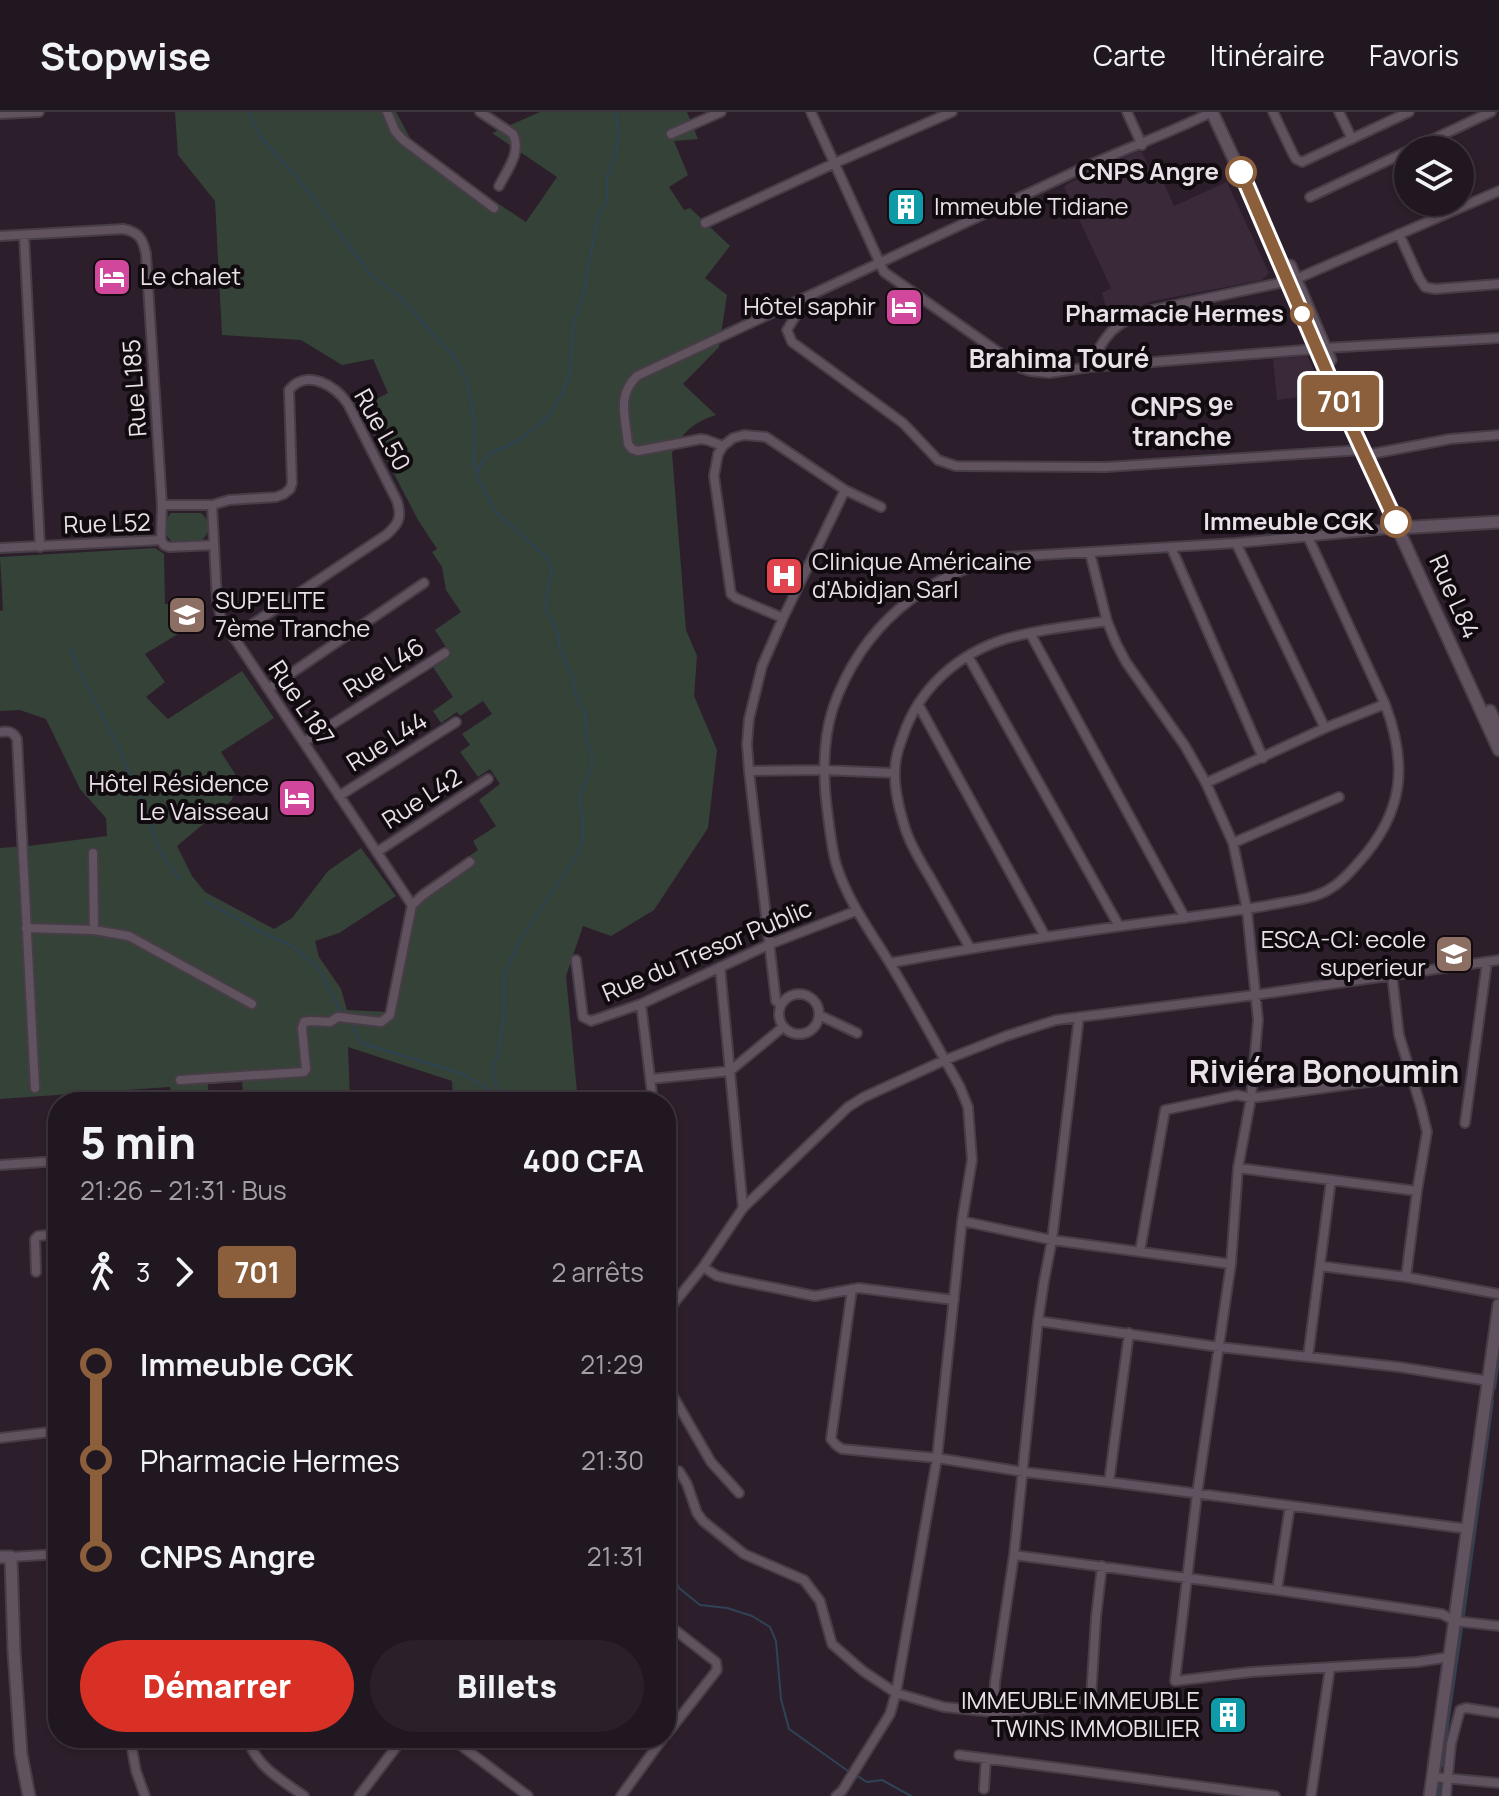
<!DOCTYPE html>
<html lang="fr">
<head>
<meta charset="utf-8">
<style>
	body { margin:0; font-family:Manrope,sans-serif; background:#292029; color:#f1f3f6; height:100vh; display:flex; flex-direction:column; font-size:30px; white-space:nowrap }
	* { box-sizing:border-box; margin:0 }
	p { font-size:26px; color:#a29fa5 }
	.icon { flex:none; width:44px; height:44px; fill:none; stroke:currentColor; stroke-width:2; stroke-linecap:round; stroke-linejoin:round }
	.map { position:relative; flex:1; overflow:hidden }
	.side { position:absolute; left:48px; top:980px; width:628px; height:656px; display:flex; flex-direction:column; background:#211720; border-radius:32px; box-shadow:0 2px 6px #0004,0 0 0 2px #3e363e }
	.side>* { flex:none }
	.badge { padding:0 16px; border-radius:6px; font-size:28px; line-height:52px }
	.buttons { position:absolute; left:1394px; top:24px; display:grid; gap:16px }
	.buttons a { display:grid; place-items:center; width:80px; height:80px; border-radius:50%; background:#211720; box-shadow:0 2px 6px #0004,0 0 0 2px #3e363e; font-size:40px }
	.map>.badge { position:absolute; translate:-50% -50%; box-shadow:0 0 0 4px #fff }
	.legs { display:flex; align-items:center; gap:12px; height:88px; padding:0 32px; font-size:26px }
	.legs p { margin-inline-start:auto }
	.headline { display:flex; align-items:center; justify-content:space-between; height:136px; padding:0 32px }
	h1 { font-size:44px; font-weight:800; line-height:60px }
	.cta { display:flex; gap:16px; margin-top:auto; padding:16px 32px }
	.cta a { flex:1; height:92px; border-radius:48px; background:#d93025; color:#fff; font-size:32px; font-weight:800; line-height:92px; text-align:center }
	.cta a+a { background:#292029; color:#f1f3f6 }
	ul { padding:0 32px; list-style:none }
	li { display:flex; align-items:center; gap:28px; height:96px; font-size:30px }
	li i { display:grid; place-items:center; width:12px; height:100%; margin:0 10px; background:currentColor }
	li i::after { content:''; width:20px; height:20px; margin:-10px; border:6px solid; border-radius:50%; background:#211720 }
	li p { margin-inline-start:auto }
	li:first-child i { background:linear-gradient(#0000 50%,currentColor 0) }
	li:last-child i { background:linear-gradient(currentColor 50%,#0000 0) }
	header { display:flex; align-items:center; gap:48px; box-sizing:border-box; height:112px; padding:0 40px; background:#211720; border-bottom:2px solid #3e363e }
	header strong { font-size:38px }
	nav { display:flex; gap:44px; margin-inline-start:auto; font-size:28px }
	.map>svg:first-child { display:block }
</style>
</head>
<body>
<header>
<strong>Stopwise</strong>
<nav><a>Carte</a><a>Itinéraire</a><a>Favoris</a></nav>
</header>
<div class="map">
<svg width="1499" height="1684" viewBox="0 0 1499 1684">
	<rect width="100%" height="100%" fill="#2c1f2b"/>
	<!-- built -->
	<path fill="#3a2a39" d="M1141,38L1154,66L1160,63L1174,94L1227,70L1269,161L1262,168L1153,189L1132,197L1110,209L1102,181L1111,176L1064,75L1069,71Z
		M1307,244L1325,281L1277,288L1273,247Z"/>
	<!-- green -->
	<path fill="#354237" d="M175,0H396L416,37L526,110L557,65L492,21L540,0H687L698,27L674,29L688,63L669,75L684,98L690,96L730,134L705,166L727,183L719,235L683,272L716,303C692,311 684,319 672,341L686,518L697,544L694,584L717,638L708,716L654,798L611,824L583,814L566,864L578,990H453L452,969L348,935L350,990H244L242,970L208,972L209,990H172L170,975L0,987V736L28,734L107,724L106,706L80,677L46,607L20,598L0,599V499L3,498L0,445L155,436L164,442L165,492L206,491V505L145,542L165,570L146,585L168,607L242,559L274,606L221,640L237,665L232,688L177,734L192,764L205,780L274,817L292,806L328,759L361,736L396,784L339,821L315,829L319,845L341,877L347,898L390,900L410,801L418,779L478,738L473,729L496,714L479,688L500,672L490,657L478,665L460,640L470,633L462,622L492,602L483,589L460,604L457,600L441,611L433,599L453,585L433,555L451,543L435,518L461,500L446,478L442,455L432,440L437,437L418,408L360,296L388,281L373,247L342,253L301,228L222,223L215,89L178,43Z
		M171,401H201C211,409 211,420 201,429H171C162,420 163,409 171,401Z"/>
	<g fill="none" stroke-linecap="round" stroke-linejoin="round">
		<!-- stream -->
		<path stroke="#2f4357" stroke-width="2" d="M249,0L261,26L296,64L371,163L399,184L454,245L467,269L470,285L475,311L473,348L479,369L496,400L547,446L552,459L546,487V499L553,511L559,525L560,538L574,567V576L579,591L585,599L586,625L592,641V655L579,685L583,708V728L576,745L521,827L504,862V902L499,938L492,959L496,971L498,990
			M477,361L482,350L489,342L520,327L547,306L562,282L570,260L574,211L583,183L598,104L607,90V65L616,41L618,22L616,0
			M70,537L85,570L119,636L162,743L180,767
			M205,789L259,819L292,834L317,854L342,901
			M351,911L361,931L463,962L498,983
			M1495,1276L1499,1248
			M666,1447L679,1476L700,1493L727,1496L752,1504L770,1515L776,1529L781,1587L789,1617L848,1659
			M1464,1503L1493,1289
			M1442,1654L1462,1516
			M854,1662L867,1670L882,1668L911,1684
			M1439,1684L1440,1673"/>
		<defs>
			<path id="street" d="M387,0L395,19L403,28L494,96
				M480,0L513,22C522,40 507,58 499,74
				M811,0L884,160L1021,256L1030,259L1049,261L1090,255L1317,237
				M1127,0L1142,33
				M1273,0L1293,42L1296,47L1302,50L1409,0
				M1339,0L1352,27
				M0,2L39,0
				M671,22L721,0
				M1410,38L1491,0
				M1310,85L1408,39
				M705,111L835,51L952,0
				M1399,122L1419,166L1425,175L1435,177L1499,172
				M24,123L40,435
				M0,124L123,117C139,120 143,127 146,142L162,393L161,428
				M1296,167L1499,79
				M807,185L787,218L792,230L903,311L938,348L956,354L1106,355L1362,338
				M1325,236L1499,226
				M1090,255C1103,224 1115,210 1147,199L1289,169
				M723,334L707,328L701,327L638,339L632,337L628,332C626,306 616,284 637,264C782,196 927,129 1072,61C1118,39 1166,23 1212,0
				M1371,342L1450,327L1499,323
				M162,393H212L229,388L276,385L284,382L290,377L292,371L289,278C307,256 336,274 348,292L397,389C402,405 399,412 386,423L233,525
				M212,393L217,489L221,506L412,793
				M1236,431L1325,616
				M1171,435L1263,646
				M0,436L161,428L164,433L169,435L214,433
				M1090,441L1107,509L1116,531L1126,550L1185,634L1206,671L1233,731L1247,798L1258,908L1251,986L1238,1056L1231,1152L1197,1382L1175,1569L1251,1560L1417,1550L1450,1545
				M783,506L736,486L731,482L714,364L718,342L723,334L733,326L744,323L766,325L845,378L881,395
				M1030,521L1185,806
				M968,544L1119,814
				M268,577L424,471
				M918,592L1045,824
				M0,620C8,619 13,619 17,627L35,976
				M304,630L445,541
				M749,659L824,658L894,661
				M1206,671L1325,616L1385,592
				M339,684L456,610
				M1233,731L1339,685
				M377,740L488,667
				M93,741L94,818
				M26,816L94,818L129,824L252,892
				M970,836C957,813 944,790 931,767C922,752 912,736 906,719C900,700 894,679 895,659C895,646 899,635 903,624C919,576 958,542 1005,527C1038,517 1074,514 1107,509
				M576,848L583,905L591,909L641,892L770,832L856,799
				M890,851C982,834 1074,820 1167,808C1205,803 1243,798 1281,791C1297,788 1314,786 1328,778C1341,771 1350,760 1359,750C1404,700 1408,653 1385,592L1308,425
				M720,855L743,1096
				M1392,863L1399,923L1421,995L1427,1020L1417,1079L1406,1165
				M779 902a20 20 0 1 1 40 0a20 20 0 1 1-40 0Z
				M641,892L653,990
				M781,892L776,889L749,659L747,632L749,607L762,554L783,506L845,378
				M819,903L857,921
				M651,967L730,959L783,915
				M180,968L304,960L306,957L302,916L304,910L310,909L330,910L338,905L381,910L390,903L412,793L423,783L470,750
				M1465,1011L1487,850
				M0,1053L58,1049
				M1238,1056L1417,1079
				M962,1109L1052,1128L1231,1152
				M1140,1139L1165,998L1237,983L1251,986L1411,964
				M1320,1154L1406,1165L1499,1182
				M703,1155L717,1164L730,1167L815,1184L859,1176L954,1188
				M36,1160L35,1127L38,1124L58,1122
				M852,1177L831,1327L836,1333L842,1337L937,1346L1024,1360L1109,1370L1469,1417
				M666,1201L703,1155L743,1096L848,995L864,985L945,948L1006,924L1056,908L1255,883L1499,848
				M1038,1209L1219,1235L1399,1255L1489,1269
				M1308,1245L1331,1068
				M666,1272L711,1350L739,1381
				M0,1326L58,1319
				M679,1359L687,1372L697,1401L703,1409L744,1442L804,1468L820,1489L832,1532L863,1559L896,1581L944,1595L994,1600L1042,1596L1091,1585L1096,1505L1102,1454
				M1109,1370L1129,1221
				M1014,1443L1277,1478L1442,1502L1455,1509L1499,1514
				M11,1445L58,1442
				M1277,1478L1290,1394
				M666,1511L716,1550L717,1558L666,1623
				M994,1600L995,1570L1014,1443L1038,1209L1044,1169L1052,1128L1079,905
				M130,1626L136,1659L145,1684
				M247,1626C257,1655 280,1667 304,1684
				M451,1626L528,1684
				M642,1626L656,1636
				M959,1643L1275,1684
				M1433,1665L1499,1671
				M984,1677L986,1647
				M359,1684L403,1626
				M621,1684L663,1626
				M836,1684L842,1679L890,1602L896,1581L937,1346L962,1109L972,1048L968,995L960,975C937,934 915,893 891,853C871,820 848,790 836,752C832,737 830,720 828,704C823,669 822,630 833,596C861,515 925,461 1008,445L1236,431L1399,416
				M1311,1684L1330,1556
				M1446,1684L1451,1632L1460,1598L1466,1596L1499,1601"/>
			<path id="secondary" d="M1212,0L1269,122L1336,281L1499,638
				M1290,154L1330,248
				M1399,416L1499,410
				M1490,599L1499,619
				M0,1445H11L14,1539L21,1642L29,1684
				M1430,1684L1499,1193"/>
		</defs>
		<!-- street casing -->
		<use href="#street" stroke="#473d46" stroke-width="12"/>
		<!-- secondary casing -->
		<use href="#secondary" stroke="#473d46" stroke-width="15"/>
		<!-- street -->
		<use href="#street" stroke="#60525f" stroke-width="8"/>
		<!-- secondary -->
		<use href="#secondary" stroke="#60525f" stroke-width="11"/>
	</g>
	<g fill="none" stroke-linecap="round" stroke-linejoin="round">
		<defs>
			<path id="line-1" d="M1241,60L1336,281L1396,410"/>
		</defs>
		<!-- line-1 casing -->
		<use href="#line-1" stroke="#fff" stroke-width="18"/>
		<!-- line-1 -->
		<use href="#line-1" stroke="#8b5e3c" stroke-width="12"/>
	</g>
	<!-- icons -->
	<defs>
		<symbol id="building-square" viewBox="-11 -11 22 22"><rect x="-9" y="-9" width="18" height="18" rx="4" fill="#0f9aa8" stroke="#110b10"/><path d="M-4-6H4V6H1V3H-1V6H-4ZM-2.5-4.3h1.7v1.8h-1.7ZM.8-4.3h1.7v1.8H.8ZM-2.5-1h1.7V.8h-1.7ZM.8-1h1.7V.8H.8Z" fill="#fff"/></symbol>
		<symbol id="hotel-square" viewBox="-11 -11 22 22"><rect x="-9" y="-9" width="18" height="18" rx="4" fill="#d1479c" stroke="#110b10"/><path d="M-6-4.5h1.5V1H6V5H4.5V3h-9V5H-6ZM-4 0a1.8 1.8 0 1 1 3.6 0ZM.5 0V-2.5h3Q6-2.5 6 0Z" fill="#fff"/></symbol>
		<symbol id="hospital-square" viewBox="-11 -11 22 22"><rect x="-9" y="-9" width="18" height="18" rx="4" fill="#e0444e" stroke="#110b10"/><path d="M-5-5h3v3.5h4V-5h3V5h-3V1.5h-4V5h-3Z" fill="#fff"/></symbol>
		<symbol id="university-square" viewBox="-11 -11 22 22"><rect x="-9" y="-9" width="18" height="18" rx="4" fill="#8d6e63" stroke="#110b10"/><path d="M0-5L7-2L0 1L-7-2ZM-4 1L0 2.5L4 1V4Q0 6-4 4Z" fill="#fff"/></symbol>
	</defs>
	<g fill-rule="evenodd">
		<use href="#building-square" x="884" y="73" width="44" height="44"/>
		<use href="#hotel-square" x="90" y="143" width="44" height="44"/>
		<use href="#hotel-square" x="882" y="173" width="44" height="44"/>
		<use href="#hospital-square" x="762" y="442" width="44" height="44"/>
		<use href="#university-square" x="165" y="481" width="44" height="44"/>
		<use href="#hotel-square" x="275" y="664" width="44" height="44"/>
		<use href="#university-square" x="1432" y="820" width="44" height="44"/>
		<use href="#building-square" x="1206" y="1581" width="44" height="44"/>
	</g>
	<!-- markers -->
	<g fill="#fff" stroke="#8b5e3c" stroke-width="4">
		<circle cx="1241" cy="60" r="14"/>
		<circle cx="1302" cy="202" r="10"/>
		<circle cx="1396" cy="410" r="14"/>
	</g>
	<g text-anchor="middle" stroke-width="8" stroke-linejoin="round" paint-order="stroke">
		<!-- stop labels -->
		<g font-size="24" font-weight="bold" fill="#e9e0e8" stroke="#110b10" text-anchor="end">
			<text x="1219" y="68">CNPS Angre</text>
			<text x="1284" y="210">Pharmacie Hermes</text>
			<text x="1374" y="418">Immeuble CGK</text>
		</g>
		<!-- poi labels -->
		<g font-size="24" fill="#e9e0e8" stroke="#110b10" text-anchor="start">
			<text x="934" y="103">Immeuble Tidiane</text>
			<text x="140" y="173">Le chalet</text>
			<text x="876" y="203" text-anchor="end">Hôtel saphir</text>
			<text x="812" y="458">Clinique Américaine<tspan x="812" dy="28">d'Abidjan Sarl</tspan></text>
			<text x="215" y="497">SUP'ELITE<tspan x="215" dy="28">7ème Tranche</tspan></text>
			<text x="269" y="680" text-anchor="end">Hôtel Résidence<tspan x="269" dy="28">Le Vaisseau</tspan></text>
			<text x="1426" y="836" text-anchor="end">ESCA-CI: ecole<tspan x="1426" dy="28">superieur</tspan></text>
			<text x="1200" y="1597" text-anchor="end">IMMEUBLE IMMEUBLE<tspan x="1200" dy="28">TWINS IMMOBILIER</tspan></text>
		</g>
		<!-- street labels -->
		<g font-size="24" fill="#e9e0e8" stroke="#110b10">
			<text transform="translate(135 276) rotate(-94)" y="8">Rue L185</text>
			<text transform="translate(382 318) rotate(61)" y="8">Rue L50</text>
			<text transform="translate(107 412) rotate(-2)" y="8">Rue L52</text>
			<text transform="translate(1454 485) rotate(66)" y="8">Rue L84</text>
			<text transform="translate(384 556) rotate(-32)" y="8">Rue L46</text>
			<text transform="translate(301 591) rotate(56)" y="8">Rue L187</text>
			<text transform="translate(387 630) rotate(-32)" y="8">Rue L44</text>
			<text transform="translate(422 687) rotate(-33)" y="8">Rue L42</text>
			<text transform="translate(707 839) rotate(-23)" y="8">Rue du Tresor Public</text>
		</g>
		<!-- neighbourhood labels -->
		<g font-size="26" font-weight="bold" fill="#e9e0e8" stroke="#110b10">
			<text x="1059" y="256">Brahima Touré</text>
			<text x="1182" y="304">CNPS 9ᵉ<tspan x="1182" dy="30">tranche</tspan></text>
		</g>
		<!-- district labels -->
		<g font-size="32" font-weight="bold" fill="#e9e0e8" stroke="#110b10">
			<text x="1324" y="971">Riviéra Bonoumin</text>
		</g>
	</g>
</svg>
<div class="buttons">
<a><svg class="icon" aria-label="layers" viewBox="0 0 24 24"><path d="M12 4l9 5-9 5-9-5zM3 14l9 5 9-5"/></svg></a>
</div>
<b class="badge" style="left:1340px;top:289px;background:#8b5e3c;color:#fff">701</b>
<section class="side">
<div class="headline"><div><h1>5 min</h1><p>21:26 – 21:31 · Bus</p></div><b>400 CFA</b></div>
<div class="legs"><svg class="icon" aria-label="walk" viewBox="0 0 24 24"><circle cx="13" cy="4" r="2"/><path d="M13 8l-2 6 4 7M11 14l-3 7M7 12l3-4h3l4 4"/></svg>3<svg class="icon" aria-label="forward" viewBox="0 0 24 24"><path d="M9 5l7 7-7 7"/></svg><b class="badge" style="background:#8b5e3c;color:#fff">701</b><p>2 arrêts</p></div>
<ul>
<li><i style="color:#8b5e3c"></i><b>Immeuble CGK</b><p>21:29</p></li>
<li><i style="color:#8b5e3c"></i><span>Pharmacie Hermes</span><p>21:30</p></li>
<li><i style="color:#8b5e3c"></i><b>CNPS Angre</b><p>21:31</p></li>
</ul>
<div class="cta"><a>Démarrer</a><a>Billets</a></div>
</section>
</div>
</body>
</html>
